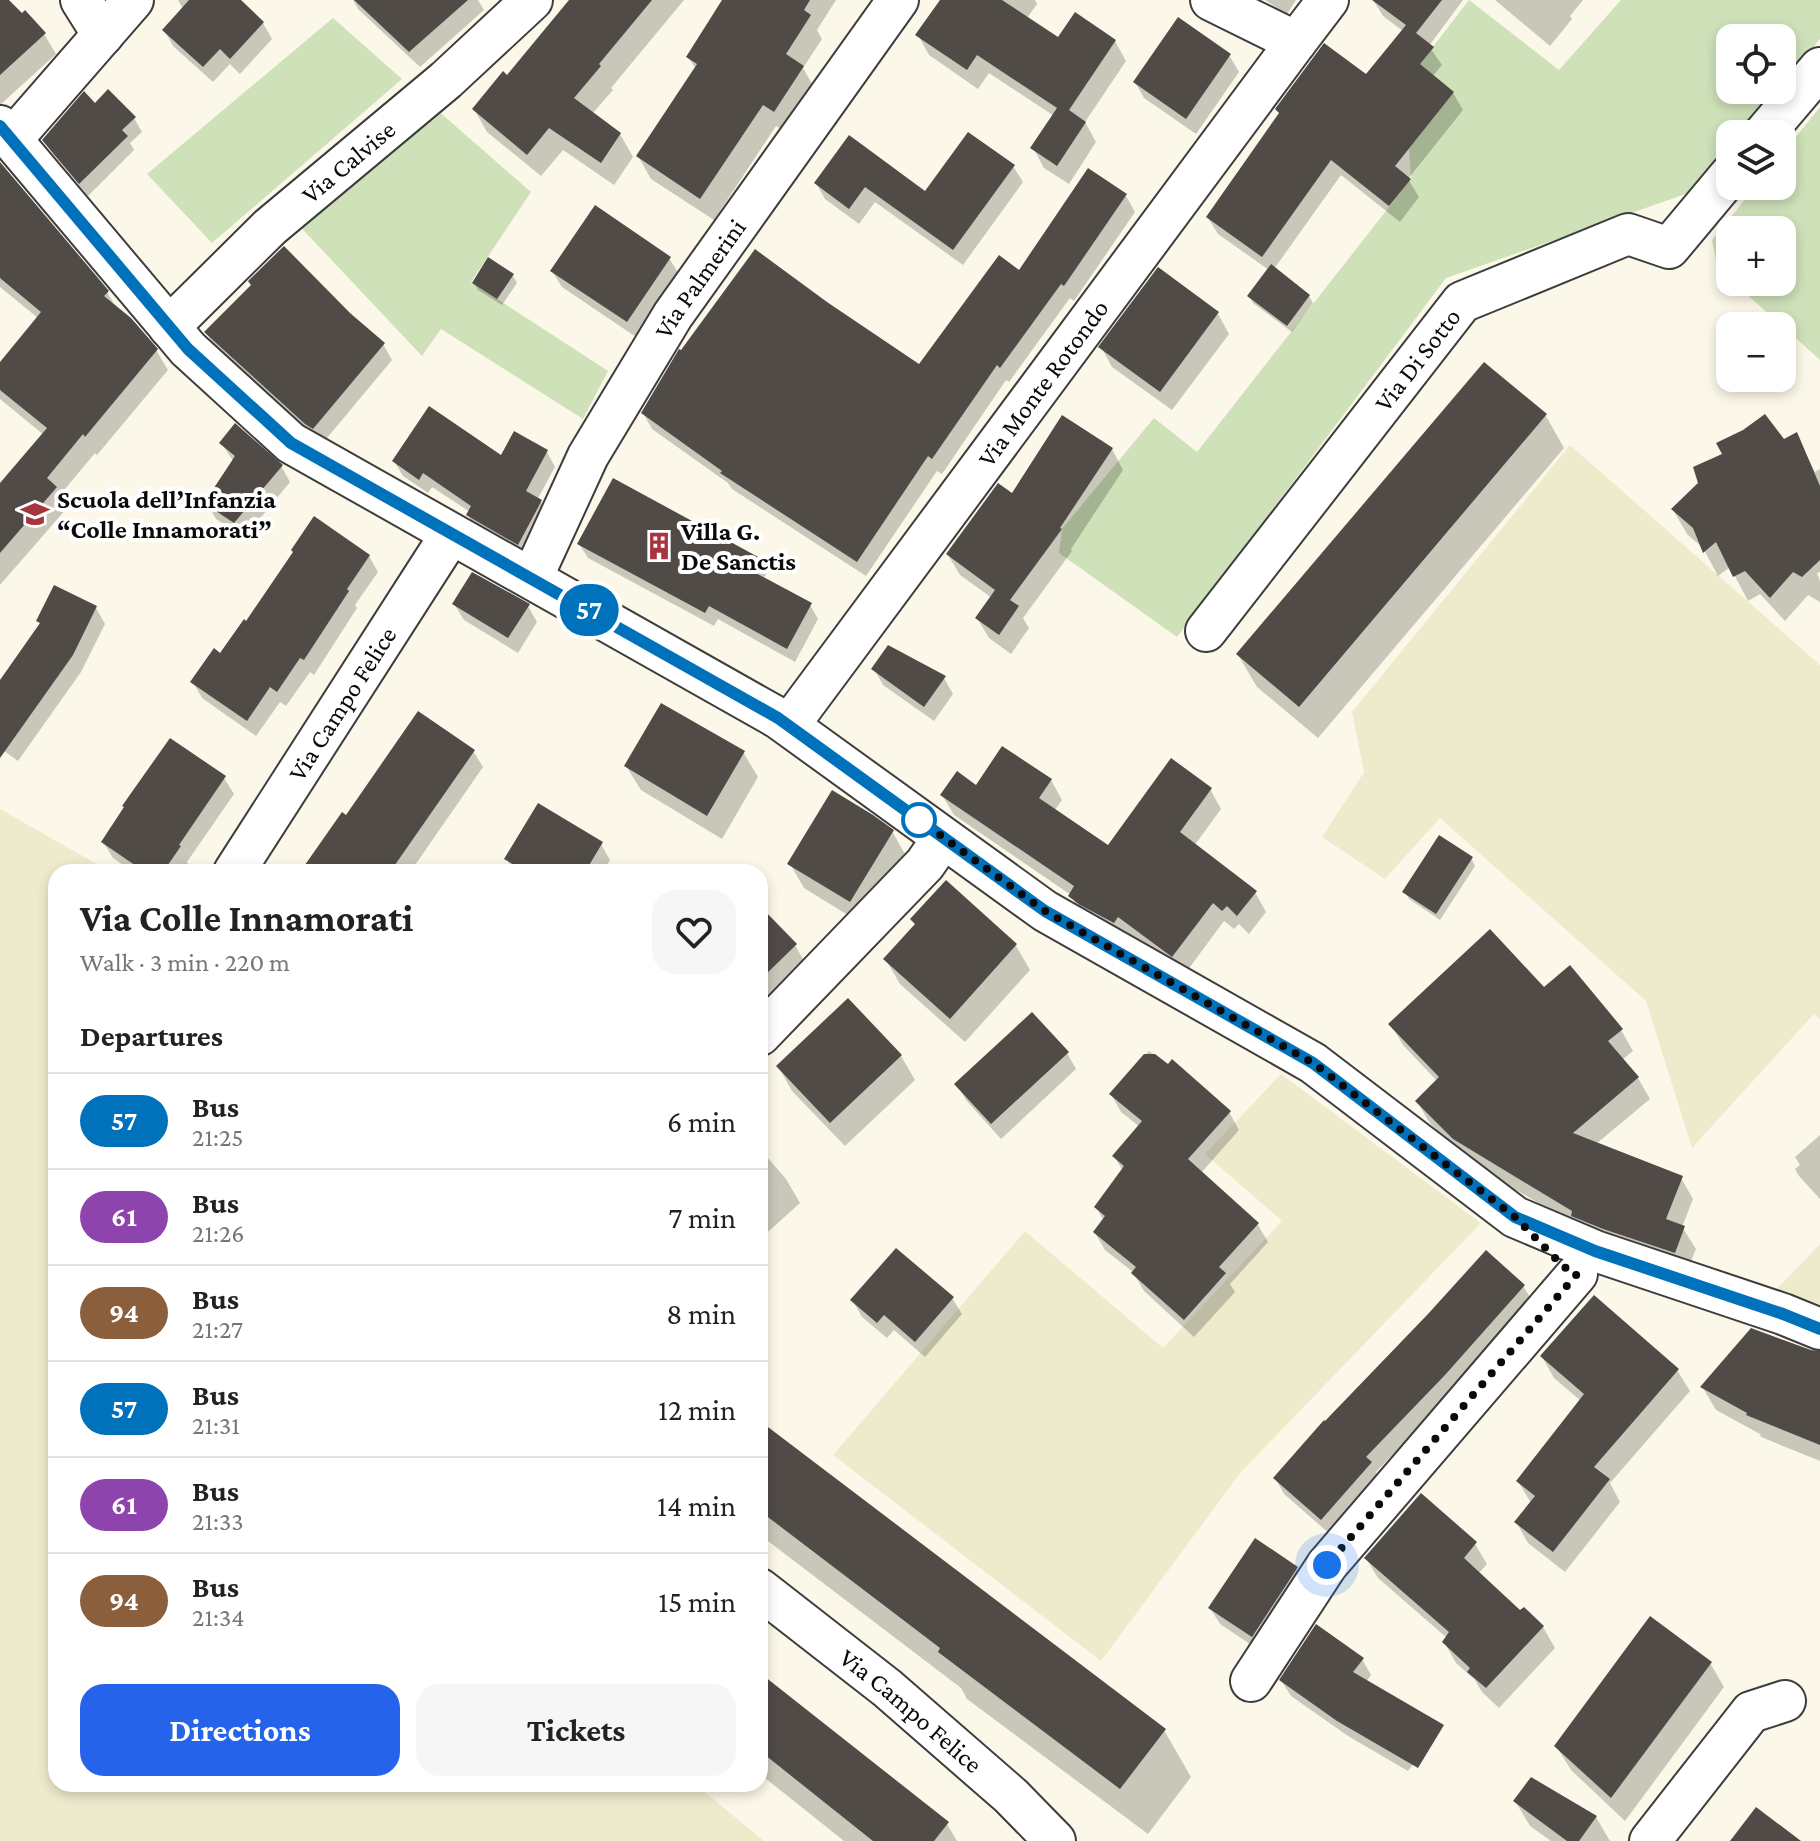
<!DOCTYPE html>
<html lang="en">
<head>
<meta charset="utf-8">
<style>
	body { margin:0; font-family:"Crimson Pro",serif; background:#f6f6f6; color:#222; height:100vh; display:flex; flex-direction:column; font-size:30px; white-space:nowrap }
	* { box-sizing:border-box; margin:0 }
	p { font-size:26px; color:#767676 }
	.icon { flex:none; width:44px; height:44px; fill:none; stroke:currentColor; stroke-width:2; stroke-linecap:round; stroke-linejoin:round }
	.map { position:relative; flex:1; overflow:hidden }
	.panel { position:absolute; left:48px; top:864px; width:720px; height:928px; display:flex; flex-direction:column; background:#fff; border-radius:24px; box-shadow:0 4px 12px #0003 }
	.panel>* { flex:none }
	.badge { padding:0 16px; border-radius:26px; font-size:28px; line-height:52px }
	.fabs { position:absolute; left:1716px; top:24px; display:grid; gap:16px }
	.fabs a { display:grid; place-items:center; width:80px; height:80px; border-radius:16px; background:#fff; box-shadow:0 4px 12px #0003; font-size:40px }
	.you { position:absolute; width:40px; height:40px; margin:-20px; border:6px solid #fff; border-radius:50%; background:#1a73e8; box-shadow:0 0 0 12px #1a73e833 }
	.map>.badge { position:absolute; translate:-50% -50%; box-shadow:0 0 0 4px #fff }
	h2 { padding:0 32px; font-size:30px; line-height:72px }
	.round { display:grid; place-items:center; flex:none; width:84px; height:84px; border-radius:24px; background:#f6f6f6 }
	.headline { display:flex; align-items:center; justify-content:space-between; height:136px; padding:0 32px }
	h1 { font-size:38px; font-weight:700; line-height:60px }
	.action { display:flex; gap:16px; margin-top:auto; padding:16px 32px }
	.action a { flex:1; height:92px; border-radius:24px; background:#2563eb; color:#fff; font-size:32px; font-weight:700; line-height:92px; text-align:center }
	.action a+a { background:#f6f6f6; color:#222 }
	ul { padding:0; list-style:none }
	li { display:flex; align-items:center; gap:24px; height:96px; padding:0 32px; border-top:2px solid #e0e0e0 }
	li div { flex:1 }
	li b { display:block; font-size:30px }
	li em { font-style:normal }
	li .badge { min-width:88px; font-weight:700; text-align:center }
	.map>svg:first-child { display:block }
</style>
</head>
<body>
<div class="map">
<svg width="1820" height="1841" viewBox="0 0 1820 1841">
	<rect width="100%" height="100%" fill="#fcf8e9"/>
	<!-- farmland -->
	<path fill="#eeebcd" d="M1570,445L1820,665V1019L1814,1014L1692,1148L1646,1001L1440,818L1385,879L1322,837L1364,772L1352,712Z
		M0,809L111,872H56V1784H695L764,1841H0Z
		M1281,1074L1481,1223L1241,1472L1101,1661L833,1455L1025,1231L1163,1348L1282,1221L1205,1154Z
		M1820,1244V1313L1769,1297Z"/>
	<!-- green -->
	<path fill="#cee1b8" d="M1469,0L1559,70L1621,0H1820V39L1782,85V38H1730V90H1778L1741,134H1730V148L1694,191L1446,278L1177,637L1059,553L1062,529L1154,418L1197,452L1411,179L1409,149L1375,122Z
		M333,18L402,79L212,243L147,174Z
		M428,102L531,192L471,282L608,371L583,419L441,329L422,356L291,217Z
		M1820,107V360L1733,282H1782V230H1730V279L1717,266L1712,240L1756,186H1782V154Z"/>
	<!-- shadow -->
	<path fill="#0003" d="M0,0H6L44,34L56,54L0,105Z
		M178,0H238L263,23L272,39L240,74L230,64L213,82L173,46L164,30L183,9Z
		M353,0H478L484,10L420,67L358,9Z
		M580,0H684L611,88L613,90L592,114L620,134L633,157L614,185L563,150L541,176L487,132L474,109L507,78Z
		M724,0H836L817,30L822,39L803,68L815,89L787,133L776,126L714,220L651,179L638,156L696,69L688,57Z
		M942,0H1035L1037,4L1027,18L1059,39L1115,41L1126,61L1085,122L1096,142L1069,184L1044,168L1033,148L1054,116L989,73L978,89L929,55L918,35Z
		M1265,0H1296L1287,14Z
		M1373,0H1463L1429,46L1442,65L1432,77L1453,93L1463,110L1408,179L1419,197L1400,222L1341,175L1274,269L1309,296L1313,303L1292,332L1253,303L1249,296L1269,270L1218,234L1208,218L1367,77L1403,31L1383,16Z
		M1495,0H1583L1570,16L1572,19L1550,46Z
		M1229,55L1239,72L1196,134L1144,98L1135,82Z
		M95,105L134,118L142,132L130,143L134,150L88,196L52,153L44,140Z
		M850,138L926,194L1013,166L1023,182L963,265L875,202L859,224L825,199L816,183Z
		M0,165L107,292L117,309L156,350L168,370L97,455L95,453L60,495L67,508L0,585V486L44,435L0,399V365L38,318L0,287Z
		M1126,196L1135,212L1074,301L1070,298L1009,382L1006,380L942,474L937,471L866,576L732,489L728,483L652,429L643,413L920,367L1019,273Z
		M669,258L679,274L636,337L562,287L552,271Z
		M513,276L517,283L502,305L478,290L474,283Z
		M349,314L383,344L392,360L322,444L316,440L215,348L206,332Z
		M1218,314L1229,334L1172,410L1112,367L1101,347Z
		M1485,364L1546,416L1564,448L1318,738L1257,687L1238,655Z
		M1796,435L1815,472L1820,469V572L1817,573L1820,581V602L1808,595L1785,621L1760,594L1748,601L1730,567L1718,576L1703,548L1687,534L1673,510Z
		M221,443L281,466L290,482L244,538L216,519L207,503L234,462Z
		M1112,449L1123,470L1071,549L1072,551L1023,618L1029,628L1011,654L989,638L977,618L992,598L960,575L948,555Z
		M547,452L555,467L537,500L541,502L549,517L527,559L477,530L468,515L470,512L432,487L428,493L403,476L394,461L502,458Z
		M579,544L759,559L767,573L763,579L810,605L818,619L795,662L718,619L714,626L588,558Z
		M369,556L378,572L355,605L357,608L314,675L310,672L286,706L280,702L256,736L202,698L193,682L220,656L247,623Z
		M454,604L528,606L537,622L518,653L464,620Z
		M96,608L105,624L81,672L18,761L0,748V683L41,625L38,621Z
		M874,669L944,678L953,694L934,721L883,685Z
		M473,751L483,767L413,868L409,865L404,872H303L346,818Z
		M743,752L758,777L722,839L641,790L626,766Z
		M224,778L234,794L187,862L188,864L183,872H133L113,858L103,842Z
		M1051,780L1062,800L1054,811L1109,848L1210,789L1221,809L1194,846L1255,892L1266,912L1249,934L1239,924L1234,929L1224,921L1184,975L1130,935L1125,942L1082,915L1071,895L954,815L942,795L977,787Z
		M892,831L906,856L864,925L804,888L790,864Z
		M601,844L610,860L603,872H514L507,859Z
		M1471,858L1475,866L1440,920L1409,899L1405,892Z
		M946,883L1016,946L1030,970L965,1042L900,984L886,960L916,926Z
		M760,927L795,945L804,961L760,1005Z
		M1544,989L1621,1030L1633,1051L1622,1060L1638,1078L1650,1099L1596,1144L1681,1178L1693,1199L1682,1227L1696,1249L1686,1273L1580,1228L1466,1160L1429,1122L1417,1101L1437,1081L1403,1045L1391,1025Z
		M1149,1051L1229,1112L1239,1130L1201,1173L1258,1225L1268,1242L1230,1284L1235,1292L1194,1337L1144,1291L1133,1272L1105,1250L1095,1233L1104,1221L1096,1207L1123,1171L1114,1156L1140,1127L1121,1112L1111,1094Z
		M1067,1053L1076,1069L1001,1139L966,1100L957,1084Z
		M901,1056L915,1080L845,1146L792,1091L778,1066Z
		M1820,1135V1199L1799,1176L1795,1169L1800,1165L1795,1157Z
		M760,1149L786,1179L800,1203L760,1239Z
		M1523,1286L1533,1302L1453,1391L1376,1472L1380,1479L1331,1535L1284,1494L1275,1478Z
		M952,1298L962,1314L925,1357L894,1330L887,1338L862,1317L853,1301Z
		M1820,1353V1461L1761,1437L1760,1434L1716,1410L1703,1388Z
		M1542,1357L1677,1370L1690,1391L1610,1483L1620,1502L1565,1572L1528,1543L1516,1522L1531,1503L1518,1481L1581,1401L1554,1378Z
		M760,1424L1164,1730L1191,1777L1148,1834L967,1699L961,1688L760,1535Z
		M1475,1544L1487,1564L1478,1574L1521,1613L1543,1627L1555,1648L1499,1708L1482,1692L1475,1680L1456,1663L1444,1642L1447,1638L1378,1578L1366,1558Z
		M1296,1569L1306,1585L1262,1652L1220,1624L1210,1608Z
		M1362,1659L1371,1675L1366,1682L1436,1733L1408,1771L1348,1736L1291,1696L1281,1680Z
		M1710,1663L1724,1687L1625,1821L1571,1770L1556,1746Z
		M760,1695L947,1824L957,1841H844L760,1774Z
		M1515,1801L1596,1817L1610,1841H1551L1530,1826Z"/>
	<!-- building -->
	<path fill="#514b48" d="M0,0H9L22,13L25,10L46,33L0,75Z
		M189,0H241L264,22L230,59L220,49L203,67L162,30Z
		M354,0H468L409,52Z
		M569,0H652L599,64L601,66L574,98L621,133L601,163L549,128L527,155L472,109L503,71L507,75Z
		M722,0H810L804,10L811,15L786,54L804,66L774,112L763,105L700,199L636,156L697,64L686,57Z
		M940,0H1002L1058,37L1075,12L1116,40L1069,110L1086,122L1057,166L1030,148L1057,108L977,55L967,70L915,35Z
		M1372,0H1442L1416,33L1434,47L1420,64L1454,92L1395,166L1411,179L1389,206L1331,160L1262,257L1206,217L1279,113L1275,109L1324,43L1366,74L1406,25Z
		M1178,17L1231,54L1186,119L1133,82Z
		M108,89L136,117L122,130L128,136L79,184L42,140L84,91L95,103Z
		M968,132L1015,165L953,250L865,187L849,209L814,183L849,135L925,191Z
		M0,162L109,291L104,296L131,318L158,349L85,437L83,434L47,478L57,487L0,553V483L47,428L0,390V362L41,312L0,278Z
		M1088,168L1127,194L1064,286L1061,284L1000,368L997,365L932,459L928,456L857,562L720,473L722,471L641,413L679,349L681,350L755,249L827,302L919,364L999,255L1019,270Z
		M595,205L671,257L627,322L550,271Z
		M284,246L350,313L385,343L313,429L305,424L204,332L251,285L248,281Z
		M488,257L514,274L497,299L472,283Z
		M1271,264L1310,295L1287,326L1247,296Z
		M1158,267L1219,312L1160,392L1098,347Z
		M1484,362L1547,414L1299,707L1236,654Z
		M429,406L501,455L514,431L548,450L526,491L542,500L518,545L466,515L471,506L423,473L419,480L392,461Z
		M1765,414L1784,439L1797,432L1820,486V560L1802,577L1793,572L1770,598L1745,571L1733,577L1716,542L1703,553L1693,528L1671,509L1698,483L1693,467L1722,454L1716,443L1743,430Z
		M1062,415L1113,448L1060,528L1062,529L1010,600L1019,606L999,635L975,618L995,590L946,554L998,483L1012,493Z
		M235,423L283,465L234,523L204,503L235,456L219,443Z
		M613,478L760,558L752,571L812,603L787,649L709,606L705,613L577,544Z
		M314,516L370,555L347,589L349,591L304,660L300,658L277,692L270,687L247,721L190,682L214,648L220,653L244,619L246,621L293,552L291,550Z
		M472,572L530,604L508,638L452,604Z
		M54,585L97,606L73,655L0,758V680L40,623L36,621Z
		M888,645L946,676L924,707L871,669Z
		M661,703L745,751L707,816L624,766Z
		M418,711L475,750L390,872H300L342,812L346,815Z
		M170,738L226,776L179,845L181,846L163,872H145L101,842L124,807L122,806Z
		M1002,746L1052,779L1039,798L1108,845L1171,758L1212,788L1180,832L1257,891L1237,916L1227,906L1222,911L1213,903L1172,957L1118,917L1114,923L1080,905L1068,896L1074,886L940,795L957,771L976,785Z
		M832,790L873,815L894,830L850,902L787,864Z
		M538,803L603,842L585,872H526L504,859Z
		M1439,835L1473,857L1436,914L1402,892Z
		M946,880L1017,944L950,1019L883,959L915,924L910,919Z
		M760,906L797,944L760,980Z
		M1490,929L1544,987L1570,965L1623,1029L1608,1041L1639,1077L1573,1133L1683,1176L1666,1219L1685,1226L1675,1253L1603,1229L1571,1216L1572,1211L1453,1139L1415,1101L1439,1077L1388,1024Z
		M848,998L902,1055L830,1123L776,1066Z
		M1032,1012L1069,1052L991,1124L954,1084Z
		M1144,1054H1155L1168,1064L1172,1059L1231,1111L1188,1159L1259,1223L1219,1267L1226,1273L1184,1320L1131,1273L1136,1267L1093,1232L1105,1216L1094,1207L1124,1166L1112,1156L1142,1121L1109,1094Z
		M896,1248L954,1297L915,1342L884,1315L877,1323L850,1300Z
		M1486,1250L1525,1285L1445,1375L1366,1457L1372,1462L1321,1520L1273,1478L1324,1420L1325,1421L1428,1314Z
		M1594,1295L1679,1369L1594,1467L1610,1479L1553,1552L1514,1522L1535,1496L1516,1481L1584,1394L1540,1356Z
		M1751,1328L1811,1350L1820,1351V1445L1746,1415L1747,1413L1700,1387Z
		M760,1421L1166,1729L1120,1789L938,1652L940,1648L760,1511Z
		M1421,1493L1477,1542L1464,1558L1520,1610L1524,1607L1544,1626L1486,1688L1467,1672L1470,1668L1442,1642L1449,1632L1364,1558Z
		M1255,1538L1298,1567L1252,1637L1208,1608Z
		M1650,1616L1712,1662L1611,1798L1554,1746Z
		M1316,1624L1364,1658L1353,1672L1444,1725L1418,1768L1337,1721L1279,1680Z
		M760,1673L949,1822L934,1841H873L760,1751Z
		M1531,1777L1597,1816L1579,1841H1567L1513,1801Z
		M1756,1807L1801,1841H1730Z"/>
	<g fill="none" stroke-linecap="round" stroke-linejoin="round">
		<defs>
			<g id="minor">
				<path d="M81,0L103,35"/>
				<path d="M1211,0L1296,42"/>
				<path d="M0,126L188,349L291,443L778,718L1045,911L1313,1063L1515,1217L1595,1251L1783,1314L1820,1329"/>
				<path d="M1764,134L1820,68"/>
				<path d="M12,139L133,0"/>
				<path id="s1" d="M169,327L270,227L446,80L532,0"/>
				<path id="s2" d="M532,578L588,456L673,315L898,0"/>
				<path id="s3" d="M1206,631L1462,302L1628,234L1669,248L1730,175"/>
				<path id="s4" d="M789,725L1296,42L1328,0"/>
				<path id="s5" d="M234,872L451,534"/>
				<path d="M760,1035L925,864L943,838"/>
				<path id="s6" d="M760,1589L887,1688L1011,1796L1055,1841"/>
				<path d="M1251,1681L1327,1565L1577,1274"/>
				<path d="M1650,1841L1751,1712L1785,1701"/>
			</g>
		</defs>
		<!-- minor casing -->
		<use href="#minor" stroke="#3d3d3d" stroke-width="44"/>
		<!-- minor -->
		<use href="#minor" stroke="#fff" stroke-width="40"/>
	</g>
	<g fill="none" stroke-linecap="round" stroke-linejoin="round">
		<defs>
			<path id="line" d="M0,126L188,349L291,443L778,718L1045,911L1313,1063L1515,1217L1595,1251L1783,1314L1820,1329"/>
		</defs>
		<!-- line casing -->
		<use href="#line" stroke="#fff" stroke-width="18"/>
		<!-- line -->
		<use href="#line" stroke="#0072bc" stroke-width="12"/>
		<!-- walk -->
		<path stroke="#0a0a0a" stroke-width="8" stroke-dasharray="0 14.4" d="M919,820L918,819L1045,911L1313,1063L1515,1217L1564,1267L1577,1274L1327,1565"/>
	</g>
	<!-- icons -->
	<defs>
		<symbol id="school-bare" viewBox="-9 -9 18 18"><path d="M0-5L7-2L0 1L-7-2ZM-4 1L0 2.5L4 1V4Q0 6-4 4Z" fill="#a6353d" stroke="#fff" stroke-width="2.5" paint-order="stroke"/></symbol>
		<symbol id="building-bare" viewBox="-9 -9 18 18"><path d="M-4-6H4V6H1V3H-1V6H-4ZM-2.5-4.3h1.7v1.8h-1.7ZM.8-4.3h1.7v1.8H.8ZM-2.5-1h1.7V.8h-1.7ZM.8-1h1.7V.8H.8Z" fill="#a6353d" stroke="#fff" stroke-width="2.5" paint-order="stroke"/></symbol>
	</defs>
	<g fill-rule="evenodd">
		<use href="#school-bare" x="15" y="494" width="40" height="40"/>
		<use href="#building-bare" x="639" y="526" width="40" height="40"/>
	</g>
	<!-- markers -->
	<circle fill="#fff" stroke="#0072bc" stroke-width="4" cx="919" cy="820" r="16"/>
	<g text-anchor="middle" stroke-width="8" stroke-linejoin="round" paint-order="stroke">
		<!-- street labels -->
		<g font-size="26" fill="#0a0a0a" stroke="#fff">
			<text dy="9" stroke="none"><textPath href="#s1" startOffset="244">Via Calvise</textPath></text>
			<text dy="9" stroke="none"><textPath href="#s2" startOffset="344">Via Palmerini</textPath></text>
			<text dy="9" stroke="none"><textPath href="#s3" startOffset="344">Via Di Sotto</textPath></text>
			<text dy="9" stroke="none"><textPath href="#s4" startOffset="426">Via Monte Rotondo</textPath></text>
			<text dy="9" stroke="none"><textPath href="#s5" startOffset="200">Via Campo Felice</textPath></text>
			<text dy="9" stroke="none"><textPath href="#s6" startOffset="194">Via Campo Felice</textPath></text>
		</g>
		<!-- poi labels -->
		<g font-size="26" font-weight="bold" fill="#0a0a0a" stroke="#fff" text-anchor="start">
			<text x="57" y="508">Scuola dell’Infanzia<tspan x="57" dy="30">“Colle Innamorati”</tspan></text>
			<text x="681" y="540">Villa G.<tspan x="681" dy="30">De Sanctis</tspan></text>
		</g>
	</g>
</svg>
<div class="fabs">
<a><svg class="icon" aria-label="locate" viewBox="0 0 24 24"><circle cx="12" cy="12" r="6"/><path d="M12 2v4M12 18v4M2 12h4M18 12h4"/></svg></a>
<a><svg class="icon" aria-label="layers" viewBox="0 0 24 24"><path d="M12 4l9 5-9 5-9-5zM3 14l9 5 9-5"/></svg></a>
<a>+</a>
<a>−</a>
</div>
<div class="you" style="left:1327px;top:1565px"></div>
<b class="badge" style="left:589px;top:610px;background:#0072bc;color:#fff">57</b>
<section class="panel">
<div class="headline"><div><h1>Via Colle Innamorati</h1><p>Walk · 3 min · 220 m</p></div><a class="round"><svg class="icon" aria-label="heart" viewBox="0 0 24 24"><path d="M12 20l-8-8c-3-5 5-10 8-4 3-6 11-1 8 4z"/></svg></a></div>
<h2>Departures</h2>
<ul>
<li><span class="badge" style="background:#0072bc;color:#fff">57</span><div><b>Bus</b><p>21:25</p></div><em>6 min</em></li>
<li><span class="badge" style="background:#8e44ad;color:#fff">61</span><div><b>Bus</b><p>21:26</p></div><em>7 min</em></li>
<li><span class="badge" style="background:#8b5e3c;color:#fff">94</span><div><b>Bus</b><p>21:27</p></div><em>8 min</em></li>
<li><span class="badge" style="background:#0072bc;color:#fff">57</span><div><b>Bus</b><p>21:31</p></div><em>12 min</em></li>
<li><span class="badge" style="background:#8e44ad;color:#fff">61</span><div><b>Bus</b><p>21:33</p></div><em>14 min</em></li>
<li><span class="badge" style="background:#8b5e3c;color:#fff">94</span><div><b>Bus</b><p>21:34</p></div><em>15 min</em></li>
</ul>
<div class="action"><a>Directions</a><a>Tickets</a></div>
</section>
</div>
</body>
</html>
